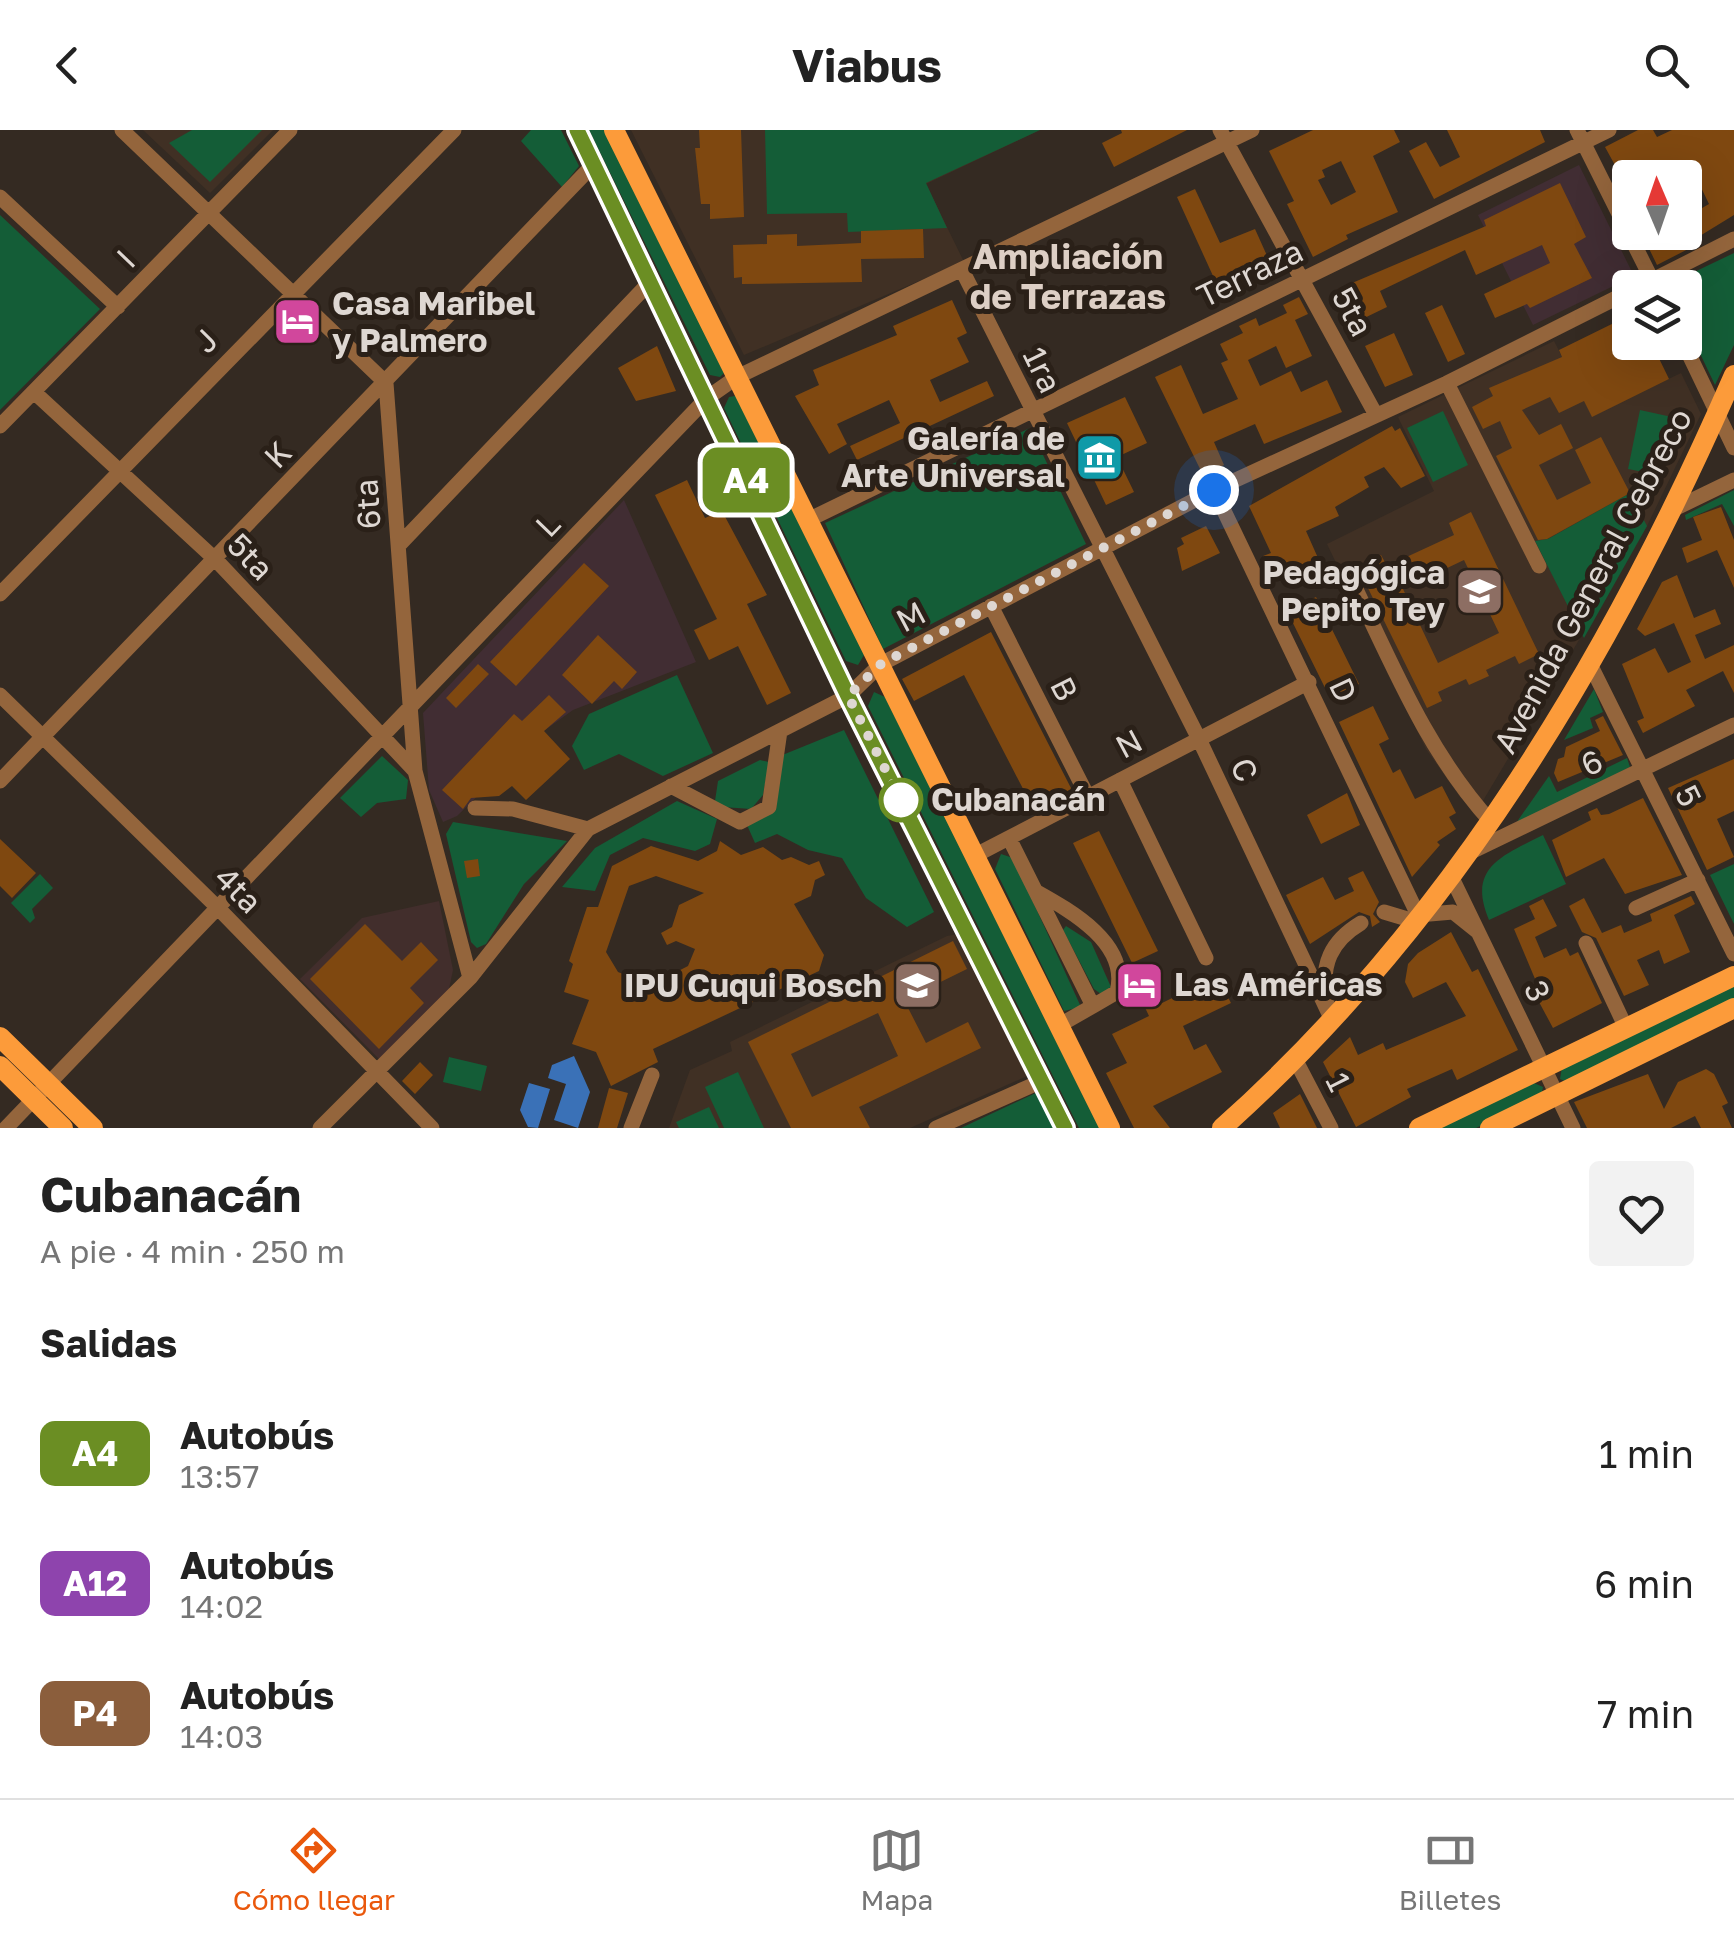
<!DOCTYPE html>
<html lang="es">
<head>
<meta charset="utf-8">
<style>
	body { margin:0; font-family:"Golos Text",sans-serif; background:#f2f2f2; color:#222; height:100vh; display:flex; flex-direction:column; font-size:38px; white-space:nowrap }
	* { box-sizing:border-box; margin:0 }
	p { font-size:32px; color:#767676 }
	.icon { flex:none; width:55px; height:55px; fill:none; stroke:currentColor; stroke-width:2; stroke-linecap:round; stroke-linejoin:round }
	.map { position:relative; height:998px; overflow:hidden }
	.side { display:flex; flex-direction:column; background:#fff; flex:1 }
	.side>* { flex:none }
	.badge { padding:0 20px; border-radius:15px; font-size:35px; line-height:65px }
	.needle { width:65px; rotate:358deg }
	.tools { position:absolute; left:1612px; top:30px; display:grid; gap:20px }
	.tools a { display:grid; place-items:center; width:90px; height:90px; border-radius:10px; background:#fff; box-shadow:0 10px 40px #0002; font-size:50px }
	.you { position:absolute; width:50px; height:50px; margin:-25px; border:8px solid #fff; border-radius:50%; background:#1a73e8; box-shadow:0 0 0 15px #1a73e833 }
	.map>.badge { position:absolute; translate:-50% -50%; box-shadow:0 0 0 5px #fff }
	h2 { padding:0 40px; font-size:38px; line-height:90px }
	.round { display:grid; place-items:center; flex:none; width:105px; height:105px; border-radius:10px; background:#f2f2f2 }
	.overview { display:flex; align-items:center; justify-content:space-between; height:170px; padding:0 40px }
	h1 { font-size:48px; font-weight:700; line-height:75px }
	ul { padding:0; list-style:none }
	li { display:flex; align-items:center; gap:30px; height:130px; padding:0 40px }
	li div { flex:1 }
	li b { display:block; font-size:38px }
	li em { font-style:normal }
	li .badge { min-width:110px; font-weight:700; text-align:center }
	header { display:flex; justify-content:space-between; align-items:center; height:130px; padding:0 40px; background:#fff; font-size:45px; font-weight:700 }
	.menu { display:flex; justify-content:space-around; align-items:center; height:140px; border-top:2px solid #e0e0e0; background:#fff; font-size:28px; color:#767676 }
	.menu a { display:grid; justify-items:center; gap:5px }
	.menu .active { color:#ea580c }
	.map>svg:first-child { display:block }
</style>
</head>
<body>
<header><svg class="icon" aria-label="back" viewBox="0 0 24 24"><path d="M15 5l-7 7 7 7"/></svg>Viabus<svg class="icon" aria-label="search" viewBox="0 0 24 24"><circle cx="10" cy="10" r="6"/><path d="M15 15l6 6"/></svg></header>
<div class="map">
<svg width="1734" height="998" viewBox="0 0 1734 998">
	<rect width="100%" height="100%" fill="#342a22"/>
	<!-- commercial -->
	<path fill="#412d33" d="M1579,35L1634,146L1533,195L1478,85Z
		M624,370L696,532L573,580L545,600L457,686L443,692L429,660L423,583Z"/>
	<!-- industrial -->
	<path fill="#422e2c" d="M439,771L453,840L449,859L380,930L300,849L362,788Z"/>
	<!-- built -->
	<path fill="#403024" d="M143,0H273L210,63Z
		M631,0H1040L926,54L964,132L744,225Z
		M1554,211L1592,286L1681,243L1701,284L1647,396L1478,679L1460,667L1426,619L1327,414L1434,361L1398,287Z
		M965,803L1034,943L910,998H669L690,940L732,921L730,912L947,806Z"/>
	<!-- green -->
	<path fill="#145d37" d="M192,0H262L210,52L169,13Z
		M531,0H561L579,36L562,57L521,11Z
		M589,0H607L724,243L720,247L710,245Z
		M765,0H1040L926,53L947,98L848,102L847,83L767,84Z
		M0,85L100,179L0,280Z
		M1734,123V215L1715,255L1685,192V158L1667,155Z
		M735,266L740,269L864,525L858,535L846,531L724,278L729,267Z
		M1640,280L1672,287L1659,345L1628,339Z
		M1443,281L1468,335L1433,352L1407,298Z
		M1030,298L1086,414L883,519L825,393Z
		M1734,360V396L1722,374L1686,390L1685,385Z
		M1630,363L1647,396L1584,508L1535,411L1548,409Z
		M677,545L713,623L663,646L619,624L584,640L572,616L589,584Z
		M1594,559L1603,582L1590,588L1593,598L1564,610Z
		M874,562L885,567L1101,998H1079L868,576Z
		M844,600L934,782L907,797L866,768L842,728L808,720L777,704L755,713L747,695L776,680L780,626Z
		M382,626L408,650L406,669L377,673L361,687L340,668Z
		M1627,628L1630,637L1514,696L1549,646L1557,662Z
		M760,630L769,632L763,665L751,679L723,677L715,671L718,651Z
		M677,671L717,689L710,714L695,721L643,708L610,725L595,761L562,757L595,718Z
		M453,692L567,711L524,754L486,814L477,818L471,812L446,704Z
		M1543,705L1566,754L1489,790C1467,738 1501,726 1543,705Z
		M1001,724L1013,728L1081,877L1064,881L995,739Z
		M1734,734V794L1710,745Z
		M40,744L53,758L32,779L35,788L30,793L11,773Z
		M1066,796L1091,812L1111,857L1101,864L1094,859L1063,800Z
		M1734,855V869L1567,952L1560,949L1562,937Z
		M449,927L487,936L481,961L443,952Z
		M738,942L764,998H724L705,957Z
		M1534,953L1543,957L1541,967L1476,998H1438Z
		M1040,961L1057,998H961Z
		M709,977L719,998H679L676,992Z"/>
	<!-- water -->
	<path fill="#3a71b7" d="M574,926L590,962L578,998L554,990L566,954L548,948L552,935Z
		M529,953L550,959L538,998L528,997L520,980Z"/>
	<!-- building -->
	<path fill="#7f4810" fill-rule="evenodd" d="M699,0H741L744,87L710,89V74H701L695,18H700Z
		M1121,0H1187L1114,37L1102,13L1122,3Z
		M1313,0H1394L1400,12L1373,26L1398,82L1346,105L1348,109L1313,127L1287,74L1294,71L1269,21ZM1341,31L1356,62L1331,75L1318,50L1325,47L1322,40Z
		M1447,0H1540L1545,12L1434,69L1409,21L1426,12L1440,37L1460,27Z
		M1638,0H1653L1657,7L1672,0H1734V85L1690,112L1692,117L1657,135L1641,102H1685V88L1709,74L1695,45L1690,48L1686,40L1670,48H1622L1605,17Z
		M1560,53L1586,107L1574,114L1592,148L1530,178L1527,174L1495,188L1484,164L1550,133L1542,115L1476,145L1465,120L1380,161L1387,177L1354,193L1338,159L1486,96L1484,90Z
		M1195,59L1220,113L1255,99L1273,139L1242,153L1245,160L1224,170L1177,67Z
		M923,99L924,128L861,129L862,152L742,154V147L734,148L733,115L767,114V105L797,104V116L861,113V101Z
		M1299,167L1308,184L1295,190L1312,226L1286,238L1276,216L1248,230L1260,256L1291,241L1301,262L1327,250L1342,282L1264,314L1255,294L1214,312L1224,335L1203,345L1155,247L1181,235L1203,284L1238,269L1221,233L1228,230L1220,214L1243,203L1239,196L1256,188L1259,196L1287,183L1283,175Z
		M952,170L967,203L957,208L969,232L930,250L940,272L987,251L994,266L857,330L850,316L900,293L889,270L837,294L847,314L829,324L795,266L819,255L813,240L897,205L893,196Z
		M1442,175L1465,224L1448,232L1425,183Z
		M1620,190L1624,200L1630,198V212H1651L1669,249L1592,287L1584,271L1559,283L1550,267L1522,280L1539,305L1561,294L1573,318L1539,335L1557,370L1591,353L1575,320L1601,307L1630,363L1547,409L1538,410L1496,326L1512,318L1500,291L1483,299L1472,277L1493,266L1489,258L1562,227L1559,220Z
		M1394,203L1413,245L1385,257L1365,216Z
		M657,216L676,261L636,271L618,238Z
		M1125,267L1147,313L1117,327L1134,362L1106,375L1067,293Z
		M1392,296L1395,301L1400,298L1425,346L1401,358L1384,337L1364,347L1369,357L1335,377L1339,386L1306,401L1318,428L1273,450L1263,426L1271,423L1249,376Z
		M687,350L705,388L722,381L767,465L747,474L791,563L767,575L738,516L709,530L694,500L717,489L655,365Z
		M1721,377L1734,410V458L1717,420L1687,433L1682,418L1702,410L1693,387Z
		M1471,382L1539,524L1519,534L1515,526L1486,540L1489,546L1469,555L1466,549L1438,562L1442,571L1427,578L1362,446L1353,438L1381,425L1387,436L1454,405L1449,393ZM1464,430L1499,503L1438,533L1403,459Z
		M1206,396L1220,423L1182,441L1177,418L1184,414L1181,408Z
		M584,433L609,456L516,556L490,532Z
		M1677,445L1694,488L1715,479L1721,494L1695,505L1705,529L1734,515V563L1723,541L1686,560L1695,576L1643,603L1637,591L1644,588L1622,534L1655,518L1668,543L1691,532L1674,493L1645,506L1637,499L1662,452Z
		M1316,467L1359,554L1330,568L1287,481Z
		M991,502L1072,660L1034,680L964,545L914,571L902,549Z
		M598,505L637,542L622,559L614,551L592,574L562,545Z
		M478,534L489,544L456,578L446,568Z
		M549,565L566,582L544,601L570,629L526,670L512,656L499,666L471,668L463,679L442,660L514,584L522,591Z
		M1373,576L1389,609L1379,614L1393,643L1400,639L1415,669L1442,656L1456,683L1449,687L1456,699L1437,712L1440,715L1412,747L1339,592Z
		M1603,586L1623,625L1558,652L1554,643L1558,629L1564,627L1566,617L1600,601L1595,590Z
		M1734,629V681L1717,689L1734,727L1707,740L1668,658Z
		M1347,663L1360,695L1321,714L1307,685Z
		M1643,668L1682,745L1625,764L1604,728L1566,747L1552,710L1591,690L1588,682L1597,678L1601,685L1609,684Z
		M1099,701L1158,821L1132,833L1073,713Z
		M0,709L36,743L12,768L0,756Z
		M720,711L741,725L763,717L782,730L791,727L809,735L819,731L825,745L815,750L811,766L794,774L824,825L819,841L653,919L658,932L611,956L596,922L572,914L589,870L564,862L573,834L569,831L587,777H598L612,736L651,716L698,731L717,721ZM656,746L704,763L679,775L672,797L661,803L667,815L676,811L695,819L688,836L651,855L618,842L606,822L629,756Z
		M478,729L480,746L467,748L464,731Z
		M1363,741L1379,772L1373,784L1380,792L1372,797L1370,786L1359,782L1310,814L1286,765L1323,747L1335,770L1354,761L1348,748Z
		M1691,766L1695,774L1674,785L1690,822L1664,834L1659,820L1637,830L1649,855L1624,866L1596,808L1582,802L1569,776L1584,768L1602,803L1621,795L1624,803L1652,791L1650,784Z
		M1543,769L1557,796L1535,807L1544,828L1566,818L1570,826L1578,822L1602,873L1553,898L1532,859L1538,856L1514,799L1535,789L1529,776Z
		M365,794L402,831L421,812L438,830L410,858L424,873L379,919L310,849Z
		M1451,802L1472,842L1478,839L1518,920L1457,950L1452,939L1407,959L1411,967L1356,997L1323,932L1350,907L1358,925L1383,913L1386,920L1466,886L1446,852L1413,868L1405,852L1408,834L1418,823Z
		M953,811L967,839L904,870L926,913L968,892L981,918L859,977L870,998H791L748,912ZM878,883L898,926L812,967L791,924Z
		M1142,833L1162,873L1217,846L1231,873L1183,896L1194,920L1206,914L1222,942L1153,976L1170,998H1134L1106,943L1127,933L1112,904L1149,886L1139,865L1131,869L1128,863L1129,839Z
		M420,932L433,945L415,964L402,951Z
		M1706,939L1714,944L1728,973L1722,976L1732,998H1701L1695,986L1671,998H1587L1574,972L1648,944L1664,979L1678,952Z
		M609,958L628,963L617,998H598Z
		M1300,964L1317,998H1280L1273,983Z"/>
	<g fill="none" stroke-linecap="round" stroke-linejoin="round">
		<!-- minor -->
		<path stroke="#94653c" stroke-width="15" d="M122,0L386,253L415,641L470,848
			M1220,0L1376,285
			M1577,0L1656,158
			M0,67L118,177
			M962,140L1199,609L1331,888
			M1637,158L1734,109
			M1683,212L1734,318
			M1447,253L1539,436
			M34,262L216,430L415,641
			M0,296L290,0
			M1214,360L1418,785L1453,782L1478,802
			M1672,380L1734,350
			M808,390L1609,0
			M399,415L651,151
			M1352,451C1393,536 1428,623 1492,693
			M0,464L454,0
			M991,476L1088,667
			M1590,534L1734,824
			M0,565L218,778L432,998
			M1120,650L1206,828
			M0,651L594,34
			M671,656L740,692L769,677L780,601
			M475,678L513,679L588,699
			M1009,708L1093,876L1117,862C1130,814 1071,781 1037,762
			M1473,721L1734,595
			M974,726L1309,552
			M1452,748L1573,998
			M1636,778L1698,750
			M1384,782L1414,791
			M1586,813L1626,898
			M1327,870C1320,835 1331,811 1361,793
			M1058,896L1093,876
			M1296,931L1331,998
			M6,998L707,268L737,247L1252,0
			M320,998L470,848L588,699L848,566L881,534L1214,360L1447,253L1630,161
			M631,998L652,945
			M936,998L1042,951"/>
		<!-- major -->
		<path stroke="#fc9b3a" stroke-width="20" d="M577,0L848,566L1065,998
			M614,0L1110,998
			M0,907L93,998
			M0,936L63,998
			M1222,998C1452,793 1612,525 1734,245
			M1419,998L1734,846
			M1490,998L1734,878"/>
	</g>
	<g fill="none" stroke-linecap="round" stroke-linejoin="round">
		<defs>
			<path id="line" d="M577,0L848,566L1065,998"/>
		</defs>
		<!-- line casing -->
		<use href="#line" stroke="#fff" stroke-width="22"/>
		<!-- line -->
		<use href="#line" stroke="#6b8e23" stroke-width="15"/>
		<!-- walk -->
		<path stroke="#ded7d2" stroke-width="10" stroke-dasharray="0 18" d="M901,670L848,566L881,534L1214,360"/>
	</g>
	<!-- icons -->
	<defs>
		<symbol id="hotel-square" viewBox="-11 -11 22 22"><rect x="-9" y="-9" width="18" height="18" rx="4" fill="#d1479c" stroke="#2a2018"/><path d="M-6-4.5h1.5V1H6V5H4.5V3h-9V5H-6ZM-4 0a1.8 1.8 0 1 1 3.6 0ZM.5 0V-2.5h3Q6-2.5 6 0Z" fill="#fff"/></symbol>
		<symbol id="museum-square" viewBox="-11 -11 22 22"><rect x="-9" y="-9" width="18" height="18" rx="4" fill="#0f9aa8" stroke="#2a2018"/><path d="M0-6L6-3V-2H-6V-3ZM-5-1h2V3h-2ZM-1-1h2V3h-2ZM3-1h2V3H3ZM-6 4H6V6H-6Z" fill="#fff"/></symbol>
		<symbol id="school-square" viewBox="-11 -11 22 22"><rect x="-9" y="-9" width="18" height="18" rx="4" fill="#8d6e63" stroke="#2a2018"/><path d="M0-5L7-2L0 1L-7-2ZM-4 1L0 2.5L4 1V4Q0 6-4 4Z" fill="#fff"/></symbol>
	</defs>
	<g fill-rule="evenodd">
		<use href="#hotel-square" x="270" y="164" width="55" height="55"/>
		<use href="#museum-square" x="1072" y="300" width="55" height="55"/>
		<use href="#school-square" x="1452" y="434" width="55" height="55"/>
		<use href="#hotel-square" x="1112" y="828" width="55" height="55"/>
		<use href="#school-square" x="890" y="828" width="55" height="55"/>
	</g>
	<!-- markers -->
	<circle fill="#fff" stroke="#6b8e23" stroke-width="5" cx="901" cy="670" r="20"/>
	<g text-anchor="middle" stroke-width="10" stroke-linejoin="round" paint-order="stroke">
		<!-- street labels -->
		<g font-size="32" fill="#ded7d2" stroke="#2a2018">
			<text transform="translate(126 129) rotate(-46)" y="11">I</text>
			<text transform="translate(1250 144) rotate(-26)" y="11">Terraza</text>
			<text transform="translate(1352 182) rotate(62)" y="11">5ta</text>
			<text transform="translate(206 211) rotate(-45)" y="11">J</text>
			<text transform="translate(1042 240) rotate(64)" y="11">1ra</text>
			<text transform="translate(278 325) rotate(-46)" y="11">K</text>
			<text transform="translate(368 374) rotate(-94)" y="11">6ta</text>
			<text transform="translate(548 395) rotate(-46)" y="11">L</text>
			<text transform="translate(250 427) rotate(46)" y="11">5ta</text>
			<text transform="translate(1593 451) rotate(-62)" y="11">Avenida General Cebreco</text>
			<text transform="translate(911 487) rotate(-28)" y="11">M</text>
			<text transform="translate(1064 559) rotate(63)" y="11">B</text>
			<text transform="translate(1343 560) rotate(65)" y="11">D</text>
			<text transform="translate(1129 614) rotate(-28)" y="11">N</text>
			<text transform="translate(1592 633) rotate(-26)" y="11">6</text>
			<text transform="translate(1244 640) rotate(65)" y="11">C</text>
			<text transform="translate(1688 666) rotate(64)" y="11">5</text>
			<text transform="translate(238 760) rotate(45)" y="11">4ta</text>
			<text transform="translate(1537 861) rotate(64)" y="11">3</text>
			<text transform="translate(1338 952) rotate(63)" y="11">1</text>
		</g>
		<!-- poi labels -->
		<g font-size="32" font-weight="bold" fill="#ded7d2" stroke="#2a2018" text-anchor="end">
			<text x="332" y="185" text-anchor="start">Casa Maribel<tspan x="332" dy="37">y Palmero</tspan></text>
			<text x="1065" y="320">Galería de<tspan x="1065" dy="37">Arte Universal</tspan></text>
			<text x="1445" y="454">Pedagógica<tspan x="1445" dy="37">Pepito Tey</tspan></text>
			<text x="1174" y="866" text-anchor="start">Las Américas</text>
			<text x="882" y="867">IPU Cuqui Bosch</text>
		</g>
		<!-- stop labels -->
		<g font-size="32" font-weight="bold" fill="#ded7d2" stroke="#2a2018" text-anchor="start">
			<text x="931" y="681">Cubanacán</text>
		</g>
		<!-- neighbourhood labels -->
		<g font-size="35" font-weight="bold" fill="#ddcfc5" stroke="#2a2018">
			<text x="1068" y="139">Ampliación<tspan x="1068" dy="40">de Terrazas</tspan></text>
		</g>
	</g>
</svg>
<div class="tools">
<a><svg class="needle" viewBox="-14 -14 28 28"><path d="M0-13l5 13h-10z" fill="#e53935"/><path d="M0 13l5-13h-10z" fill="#767676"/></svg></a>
<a><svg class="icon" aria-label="layers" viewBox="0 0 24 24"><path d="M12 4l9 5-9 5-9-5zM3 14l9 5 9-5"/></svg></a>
</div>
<div class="you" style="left:1214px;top:360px"></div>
<b class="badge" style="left:746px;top:350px;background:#6b8e23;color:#fff">A4</b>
</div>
<section class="side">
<div class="overview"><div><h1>Cubanacán</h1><p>A pie · 4 min · 250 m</p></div><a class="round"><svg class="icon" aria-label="heart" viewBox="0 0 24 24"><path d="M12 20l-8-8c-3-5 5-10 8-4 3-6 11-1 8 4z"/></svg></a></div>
<h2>Salidas</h2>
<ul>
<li><span class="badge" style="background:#6b8e23;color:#fff">A4</span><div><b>Autobús</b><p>13:57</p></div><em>1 min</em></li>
<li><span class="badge" style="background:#8e44ad;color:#fff">A12</span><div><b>Autobús</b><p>14:02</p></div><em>6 min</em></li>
<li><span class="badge" style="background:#8b5e3c;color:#fff">P4</span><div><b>Autobús</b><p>14:03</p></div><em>7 min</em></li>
</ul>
</section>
<nav class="menu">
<a class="active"><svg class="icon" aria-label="directions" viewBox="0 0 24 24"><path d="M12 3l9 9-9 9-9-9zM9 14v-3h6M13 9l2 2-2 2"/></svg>Cómo llegar</a>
<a><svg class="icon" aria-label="map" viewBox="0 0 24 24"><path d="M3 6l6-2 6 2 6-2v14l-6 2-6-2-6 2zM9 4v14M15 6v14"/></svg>Mapa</a>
<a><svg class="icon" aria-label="tickets" viewBox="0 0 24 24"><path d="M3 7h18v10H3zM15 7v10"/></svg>Billetes</a>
</nav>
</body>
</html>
